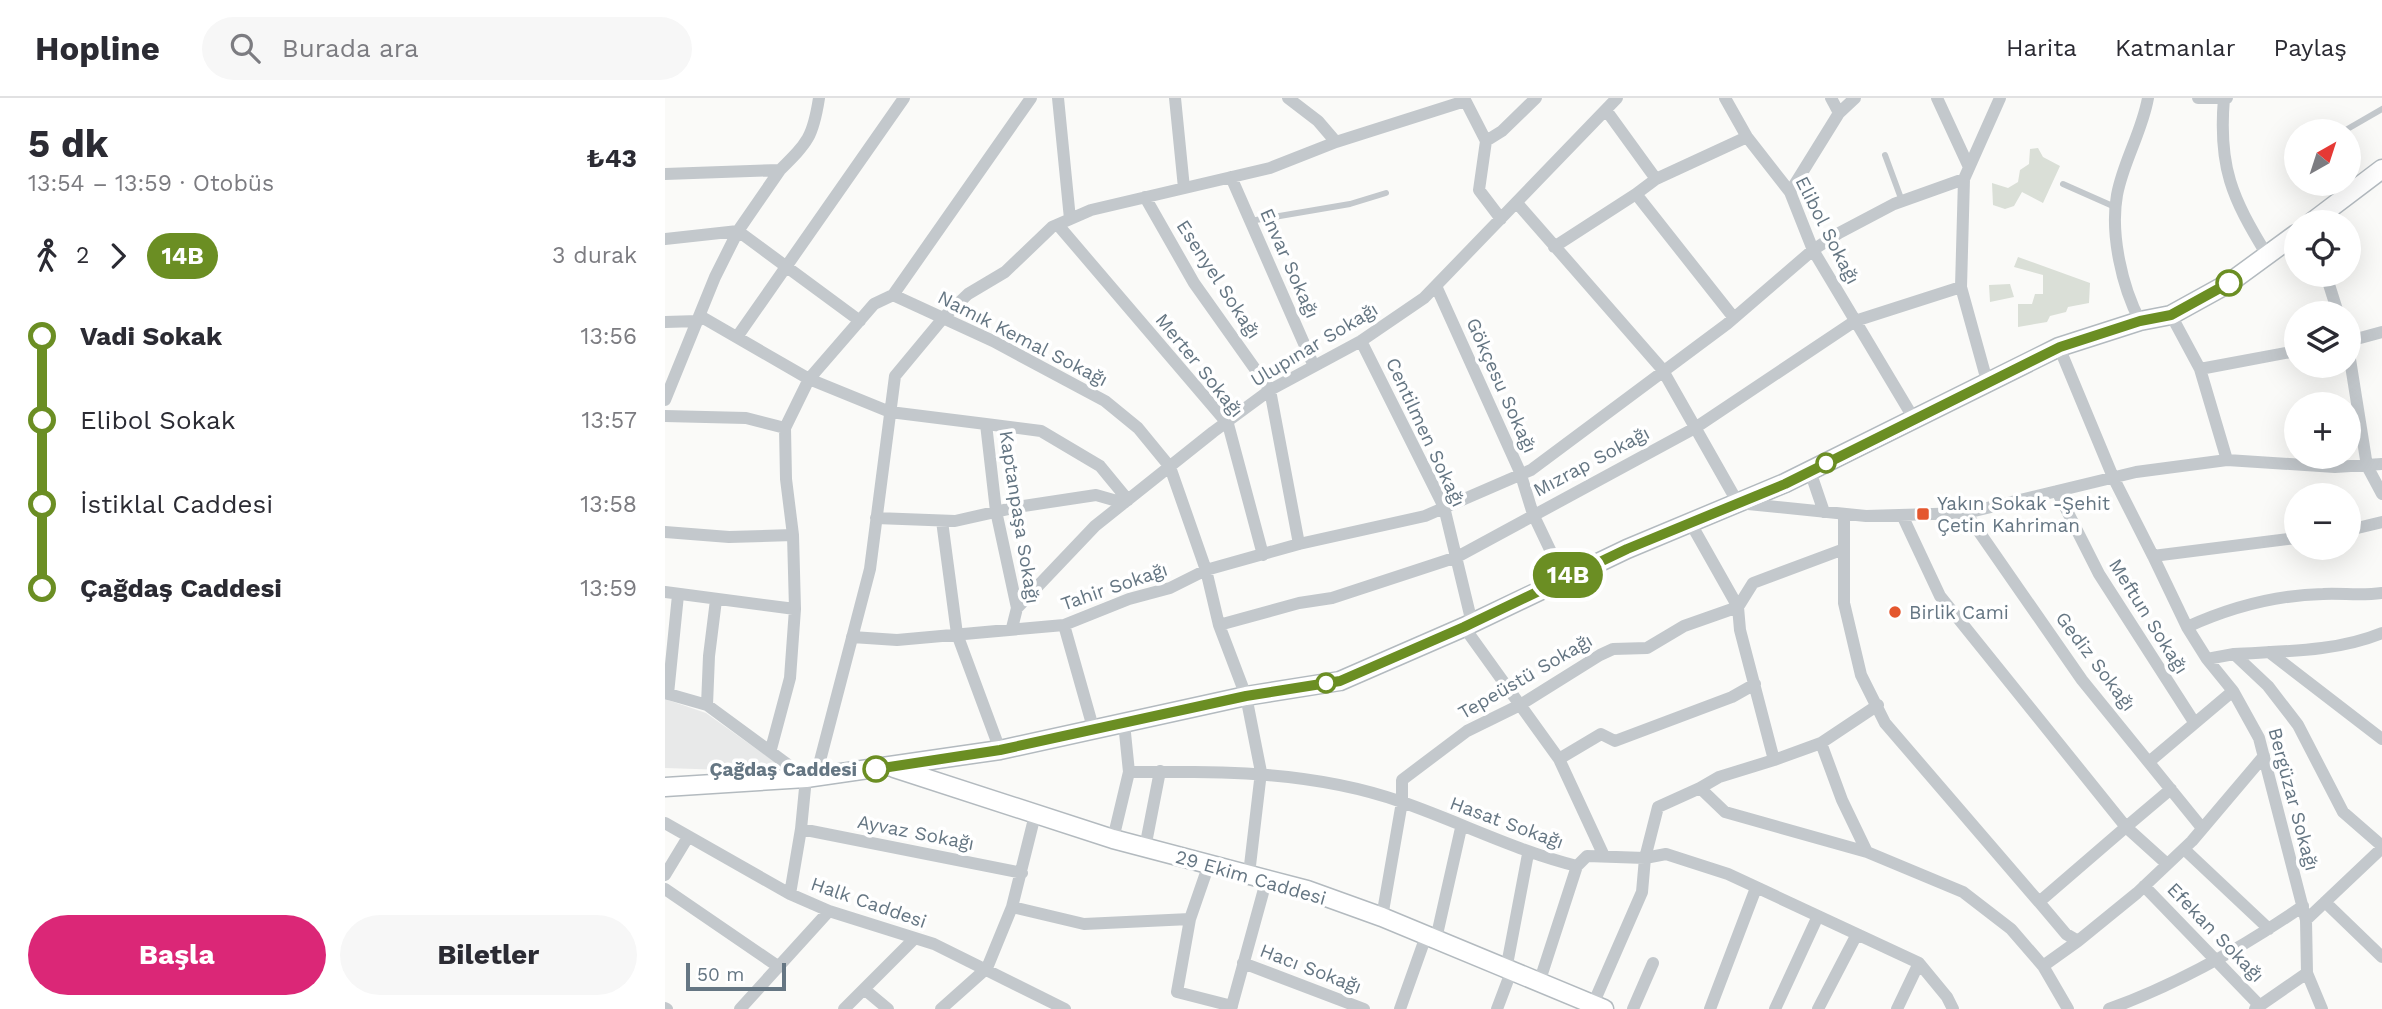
<!DOCTYPE html>
<html lang="tr">
<head>
<meta charset="utf-8">
<style>
	body { margin:0; font-family:"Work Sans",sans-serif; background:#f7f7f7; color:#2b2b33; height:100vh; display:flex; flex-direction:column; font-size:26px; white-space:nowrap }
	* { box-sizing:border-box; margin:0 }
	p { font-size:23px; color:#7c7c81 }
	.icon { flex:none; width:38px; height:38px; fill:none; stroke:currentColor; stroke-width:2; stroke-linecap:round; stroke-linejoin:round }
	.map { position:relative; flex:1; overflow:hidden }
	.panel { display:flex; flex-direction:column; background:#fff; width:665px }
	.panel>* { flex:none }
	.badge { padding:0 14px; border-radius:23px; font-size:24px; line-height:46px }
	.needle { width:46px; rotate:39deg }
	.fabs { position:absolute; left:1619px; top:21px; display:grid; gap:14px }
	.fabs a { display:grid; place-items:center; width:77px; height:77px; border-radius:50%; background:#fff; box-shadow:0 7px 28px #0002; font-size:35px }
	.scale { position:absolute; left:21px; bottom:18px; width:100px; box-sizing:border-box; padding-left:7px; border:4px solid #657683; border-top:0; font-size:19px; line-height:24px; white-space:nowrap; color:#657683; -webkit-text-stroke:5px #fff; paint-order:stroke }
	.map>.badge { position:absolute; translate:-50% -50%; box-shadow:0 0 0 4px #fff }
	.legs { display:flex; align-items:center; gap:10px; height:77px; padding:0 28px; font-size:23px }
	.legs p { margin-inline-start:auto }
	.headline { display:flex; align-items:center; justify-content:space-between; height:119px; padding:0 28px }
	h1 { font-size:38px; font-weight:700; line-height:52px }
	.primary-button { display:flex; gap:14px; margin-top:auto; padding:14px 28px }
	.primary-button a { flex:1; height:80px; border-radius:42px; background:#db2777; color:#fff; font-size:28px; font-weight:700; line-height:80px; text-align:center }
	.primary-button a+a { background:#f7f7f7; color:#2b2b33 }
	ul { padding:0 28px; list-style:none }
	li { display:flex; align-items:center; gap:24px; height:84px; font-size:26px }
	li i { display:grid; place-items:center; width:10px; height:100%; margin:0 9px; background:currentColor }
	li i::after { content:''; width:18px; height:18px; margin:-9px; border:5px solid; border-radius:50%; background:#fff }
	li p { margin-inline-start:auto }
	li:first-child i { background:linear-gradient(#0000 50%,currentColor 0) }
	li:last-child i { background:linear-gradient(currentColor 50%,#0000 0) }
	header { display:flex; align-items:center; gap:42px; box-sizing:border-box; height:98px; padding:0 35px; background:#fff; border-bottom:2px solid #e1e1e2 }
	header strong { font-size:33px }
	nav { display:flex; gap:38px; margin-inline-start:auto; font-size:24px }
	.search { width:490px; height:63px; background:#f7f7f7; display:flex; align-items:center; gap:18px; box-sizing:border-box; padding:0 24px; border-radius:38px; color:#7c7c81; font-size:26px }
	main { display:flex; flex:1; min-height:0 }
	.map>svg:first-child { display:block }
</style>
</head>
<body>
<header>
<strong>Hopline</strong>
<div class="search"><svg class="icon" aria-label="search" viewBox="0 0 24 24"><circle cx="10" cy="10" r="6"/><path d="M15 15l6 6"/></svg>Burada ara</div>
<nav><a>Harita</a><a>Katmanlar</a><a>Paylaş</a></nav>
</header>
<main>
<section class="panel">
<div class="headline"><div><h1>5 dk</h1><p>13:54 – 13:59 · Otobüs</p></div><b>₺43</b></div>
<div class="legs"><svg class="icon" aria-label="walk" viewBox="0 0 24 24"><circle cx="13" cy="4" r="2"/><path d="M13 8l-2 6 4 7M11 14l-3 7M7 12l3-4h3l4 4"/></svg>2<svg class="icon" aria-label="forward" viewBox="0 0 24 24"><path d="M9 5l7 7-7 7"/></svg><b class="badge" style="background:#6b8e23;color:#fff">14B</b><p>3 durak</p></div>
<ul>
<li><i style="color:#6b8e23"></i><b>Vadi Sokak</b><p>13:56</p></li>
<li><i style="color:#6b8e23"></i><span>Elibol Sokak</span><p>13:57</p></li>
<li><i style="color:#6b8e23"></i><span>İstiklal Caddesi</span><p>13:58</p></li>
<li><i style="color:#6b8e23"></i><b>Çağdaş Caddesi</b><p>13:59</p></li>
</ul>
<div class="primary-button"><a>Başla</a><a>Biletler</a></div>
</section>
<div class="map">
<svg width="1717" height="911" viewBox="0 0 1717 911">
	<rect width="100%" height="100%" fill="#fafaf8"/>
	<!-- built -->
	<path fill="#e8e9e9" d="M0,601L41,615L124,674L0,670Z"/>
	<!-- green -->
	<path fill="#dadfd7" d="M1373,50L1378,59L1395,68L1378,105L1357,94L1349,108L1340,111L1328,107L1327,85L1343,90L1353,84L1355,72L1364,66L1365,51Z
		M1353,159L1425,185L1424,205L1403,209L1401,214L1385,218L1382,224L1353,229V206H1367L1370,196H1378V177L1349,169Z
		M1345,186L1349,199L1325,204L1324,187Z"/>
	<g fill="none" stroke-linecap="round" stroke-linejoin="round">
		<defs>
			<path id="secondary" d="M1647,124L1717,71
				M229,670L448,741L642,792L717,819L939,911
				M0,689L141,680L335,652L581,598L675,583L799,529L962,451L1120,385L1394,249L1475,223L1506,217L1564,185L1631,136"/>
		</defs>
		<!-- secondary casing -->
		<use href="#secondary" stroke="#b3babf" stroke-width="21"/>
		<!-- lane -->
		<path stroke="#c3c8cc" stroke-width="6" d="M1679,33L1717,11
			M1220,57L1237,103
			M1398,86L1450,109
			M585,123L685,106L721,95"/>
		<!-- street -->
		<path stroke="#c3c8cc" stroke-width="12" d="M393,0L405,121
			M510,0L519,90
			M623,0L653,23L671,44
			M799,0L821,43L814,92L836,121
			M1060,0L1082,39L1125,94L1148,152L1249,321
			M1166,0L1174,15L1190,0
			M1272,0L1303,67
			M1533,0H1562
			M1559,0C1553,69 1567,100 1602,157
			M941,12L991,81L1082,39
			M821,43L837,33L871,0
			M115,72C143,44 148,39 154,0
			M0,76L115,72L73,133L50,179L0,302
			M566,79L648,266
			M991,81L971,96L1069,220
			M1299,81L1335,0
			M1125,94L1174,15
			M480,99L529,185L605,292L634,446
			M852,105L997,271L1073,405L1201,418L1301,415L1471,374L1562,362L1670,369L1717,366
			M393,127L563,326L598,457
			M0,141L73,133L195,223
			M889,149L971,96
			M1661,177L1673,215
			M771,188L855,374L868,416L898,479
			M228,197L328,243L440,303L473,330L505,369L541,472L554,527L581,598L596,674L584,776
			M1506,217L1535,271L1562,362
			M35,218L144,281L209,206L228,197L366,0
			M1475,223C1457,189 1445,136 1452,97C1458,64 1477,34 1483,0
			M0,224L33,223
			M72,239L239,0
			M696,243L779,409L807,525
			M1684,243L1717,234
			M1394,249L1448,379L1488,458L1631,440
			M1684,255L1702,368L1717,396
			M1535,271L1631,253
			M0,318L81,320L120,330
			M321,326L376,333L435,368L463,402
			M1145,373L1159,414
			M1392,393L1434,476L1529,624
			M1301,415L1417,582L1537,730
			M1179,416V505L1196,577L1220,625L1374,804L1461,729L1275,498L1237,417
			M211,420L290,423L352,409L431,397L459,405
			M277,423L292,536L335,652
			M1025,424L1073,509L1075,532L1109,662L1156,645L1213,607
			M1684,432L1717,424
			M0,434L64,439L128,437
			M1488,458L1522,529
			M0,494L130,511
			M1717,495C1696,498 1678,495 1658,496C1609,497 1566,509 1522,529L1542,561L1569,556L1603,588L1633,627L1678,714L1717,748
			M352,510L430,428L548,334L605,292L696,243L759,200L952,0
			M399,527L429,633
			M554,527L634,505L667,500L792,459L1030,330L1190,223L1296,189
			M799,529L894,661L936,636L950,643L1067,599L1090,586
			M187,539L232,542L399,527L464,501L505,490L541,472L634,446L760,418L866,372L1062,226L1148,152L1174,135L1229,106L1299,81L1296,189L1322,283
			M1604,554L1717,641
			M1569,556C1618,553 1671,554 1717,535
			M1542,561L1568,593L1594,640L1641,822
			M0,595L42,607L141,680L136,731L125,796
			M3,596L13,497
			M42,607L44,558L51,502
			M1156,645L1177,702L1202,754L1298,794L1346,831L1378,868L1413,843
			M106,651L125,580L130,511L128,437L121,381L120,330L144,281L225,314L321,326L331,413L352,510L347,530
			M894,661L939,758
			M1485,663L1568,593
			M464,674C557,673 649,673 737,704C797,725 849,752 912,768L922,758L980,760L1001,756L1063,776L1254,865L1282,899L1288,911
			M151,678L205,471L230,278L279,219L303,196L340,174L387,129L426,112L605,70L671,44L800,3
			M1035,690L1054,679L1109,662
			M0,725L125,796L164,813L269,846L400,911
			M136,731L357,775
			M448,741L464,674L459,625
			M480,750L495,673
			M1519,751L1604,831
			M1502,766L1461,729L1506,691
			M0,777L23,739
			M1479,788L1595,908
			M0,791L114,869
			M1374,804L1401,836L1413,843L1472,795L1527,743L1599,658
			M1660,804L1717,859
			M347,809L419,826L525,821L544,766
			M717,819L737,704V682L802,633L855,607L935,557L948,551L982,550L1019,528L1073,509L1088,485L1179,451
			M525,821L512,894L567,908
			M771,841L796,730
			M578,865L699,911
			M1378,868L1403,911
			M841,872L863,756
			M1642,875L1641,822L1717,750
			M874,885L912,768
			M199,891L223,911
			M0,910L2,911
			M75,911L164,813
			M179,911L250,840
			M276,911L322,870L347,809L370,717
			M566,911L602,780
			M735,911L761,838
			M832,911L846,874
			M926,911L977,794L980,760L993,709L1035,690L1060,714L1202,754
			M968,911L988,865
			M1045,911L1091,790
			M1110,911L1153,818
			M1153,911L1192,836
			M1232,911L1254,865
			M1444,911C1513,886 1577,850 1638,808
			M1590,911L1642,875L1657,911"/>
		<!-- secondary -->
		<use href="#secondary" stroke="#fff" stroke-width="18"/>
	</g>
	<g fill="none" stroke-linecap="round" stroke-linejoin="round">
		<defs>
			<path id="line-1" d="M211,671L335,652L581,598L675,583L799,529L962,451L1120,386L1395,249L1475,223L1506,217L1564,185"/>
		</defs>
		<!-- line-1 casing -->
		<use href="#line-1" stroke="#fff" stroke-width="16"/>
		<!-- line-1 -->
		<use href="#line-1" stroke="#6b8e23" stroke-width="10"/>
	</g>
	<!-- markers -->
	<g fill="#fff" stroke="#6b8e23" stroke-width="3.5">
		<circle cx="1564" cy="185" r="12"/>
		<circle cx="1161" cy="365" r="9"/>
		<circle cx="661" cy="585" r="9"/>
		<circle cx="211" cy="671" r="12"/>
	</g>
	<g fill="#e4572e" stroke="#fff" stroke-width="2.5">
		<rect x="1251" y="409" width="14" height="14" rx="3.5"/>
		<circle cx="1230" cy="514" r="7"/>
	</g>
	<g text-anchor="middle" stroke-width="7" stroke-linejoin="round" paint-order="stroke">
		<!-- street labels -->
		<g font-size="19" fill="#657683" stroke="#fff">
			<text transform="translate(1163 132) rotate(63)" y="7">Elibol Sokağı</text>
			<text transform="translate(625 165) rotate(66)" y="7">Envar Sokağı</text>
			<text transform="translate(554 181) rotate(57)" y="7">Esenyel Sokağı</text>
			<text transform="translate(358 240) rotate(27)" y="7">Namık Kemal Sokağı</text>
			<text transform="translate(649 246) rotate(-31)" y="7">Ulupınar Sokağı</text>
			<text transform="translate(535 267) rotate(51)" y="7">Merter Sokağı</text>
			<text transform="translate(837 287) rotate(66)" y="7">Gökçesu Sokağı</text>
			<text transform="translate(761 334) rotate(65)" y="7">Centilmen Sokağı</text>
			<text transform="translate(926 363) rotate(-28)" y="7">Mızrap Sokağı</text>
			<text transform="translate(355 419) rotate(81)" y="7">Kaptanpaşa Sokağı</text>
			<text transform="translate(449 488) rotate(-19)" y="7">Tahir Sokağı</text>
			<text transform="translate(1484 518) rotate(58)" y="7">Meftun Sokağı</text>
			<text transform="translate(1431 563) rotate(53)" y="7">Gediz Sokağı</text>
			<text transform="translate(860 578) rotate(-30)" y="7">Tepeüstü Sokağı</text>
			<text transform="translate(1629 701) rotate(75)" y="7">Bergüzar Sokağı</text>
			<text transform="translate(842 724) rotate(20)" y="7">Hasat Sokağı</text>
			<text transform="translate(251 734) rotate(11)" y="7">Ayvaz Sokağı</text>
			<text transform="translate(586 779) rotate(16)" y="7">29 Ekim Caddesi</text>
			<text transform="translate(204 804) rotate(19)" y="7">Halk Caddesi</text>
			<text transform="translate(1551 834) rotate(46)" y="7">Efekan Sokağı</text>
			<text transform="translate(646 870) rotate(21)" y="7">Hacı Sokağı</text>
		</g>
		<!-- poi labels -->
		<g font-size="19" fill="#657683" stroke="#fff" text-anchor="start">
			<text x="1272" y="412">Yakın Sokak -Şehit<tspan x="1272" dy="22">Çetin Kahriman</tspan></text>
			<text x="1244" y="521">Birlik Cami</text>
		</g>
		<!-- stop labels -->
		<g font-size="19" font-weight="bold" fill="#657683" stroke="#fff" text-anchor="end">
			<text x="192" y="678">Çağdaş Caddesi</text>
		</g>
	</g>
</svg>
<div class="fabs">
<a><svg class="needle" viewBox="-14 -14 28 28"><path d="M0-13l5 13h-10z" fill="#e53935"/><path d="M0 13l5-13h-10z" fill="#7c7c81"/></svg></a>
<a><svg class="icon" aria-label="locate" viewBox="0 0 24 24"><circle cx="12" cy="12" r="6"/><path d="M12 2v4M12 18v4M2 12h4M18 12h4"/></svg></a>
<a><svg class="icon" aria-label="layers" viewBox="0 0 24 24"><path d="M12 4l9 5-9 5-9-5zM3 14l9 5 9-5"/></svg></a>
<a>+</a>
<a>−</a>
</div>
<div class="scale">50 m</div>
<b class="badge" style="left:903px;top:477px;background:#6b8e23;color:#fff">14B</b>
</div>
</main>
</body>
</html>
